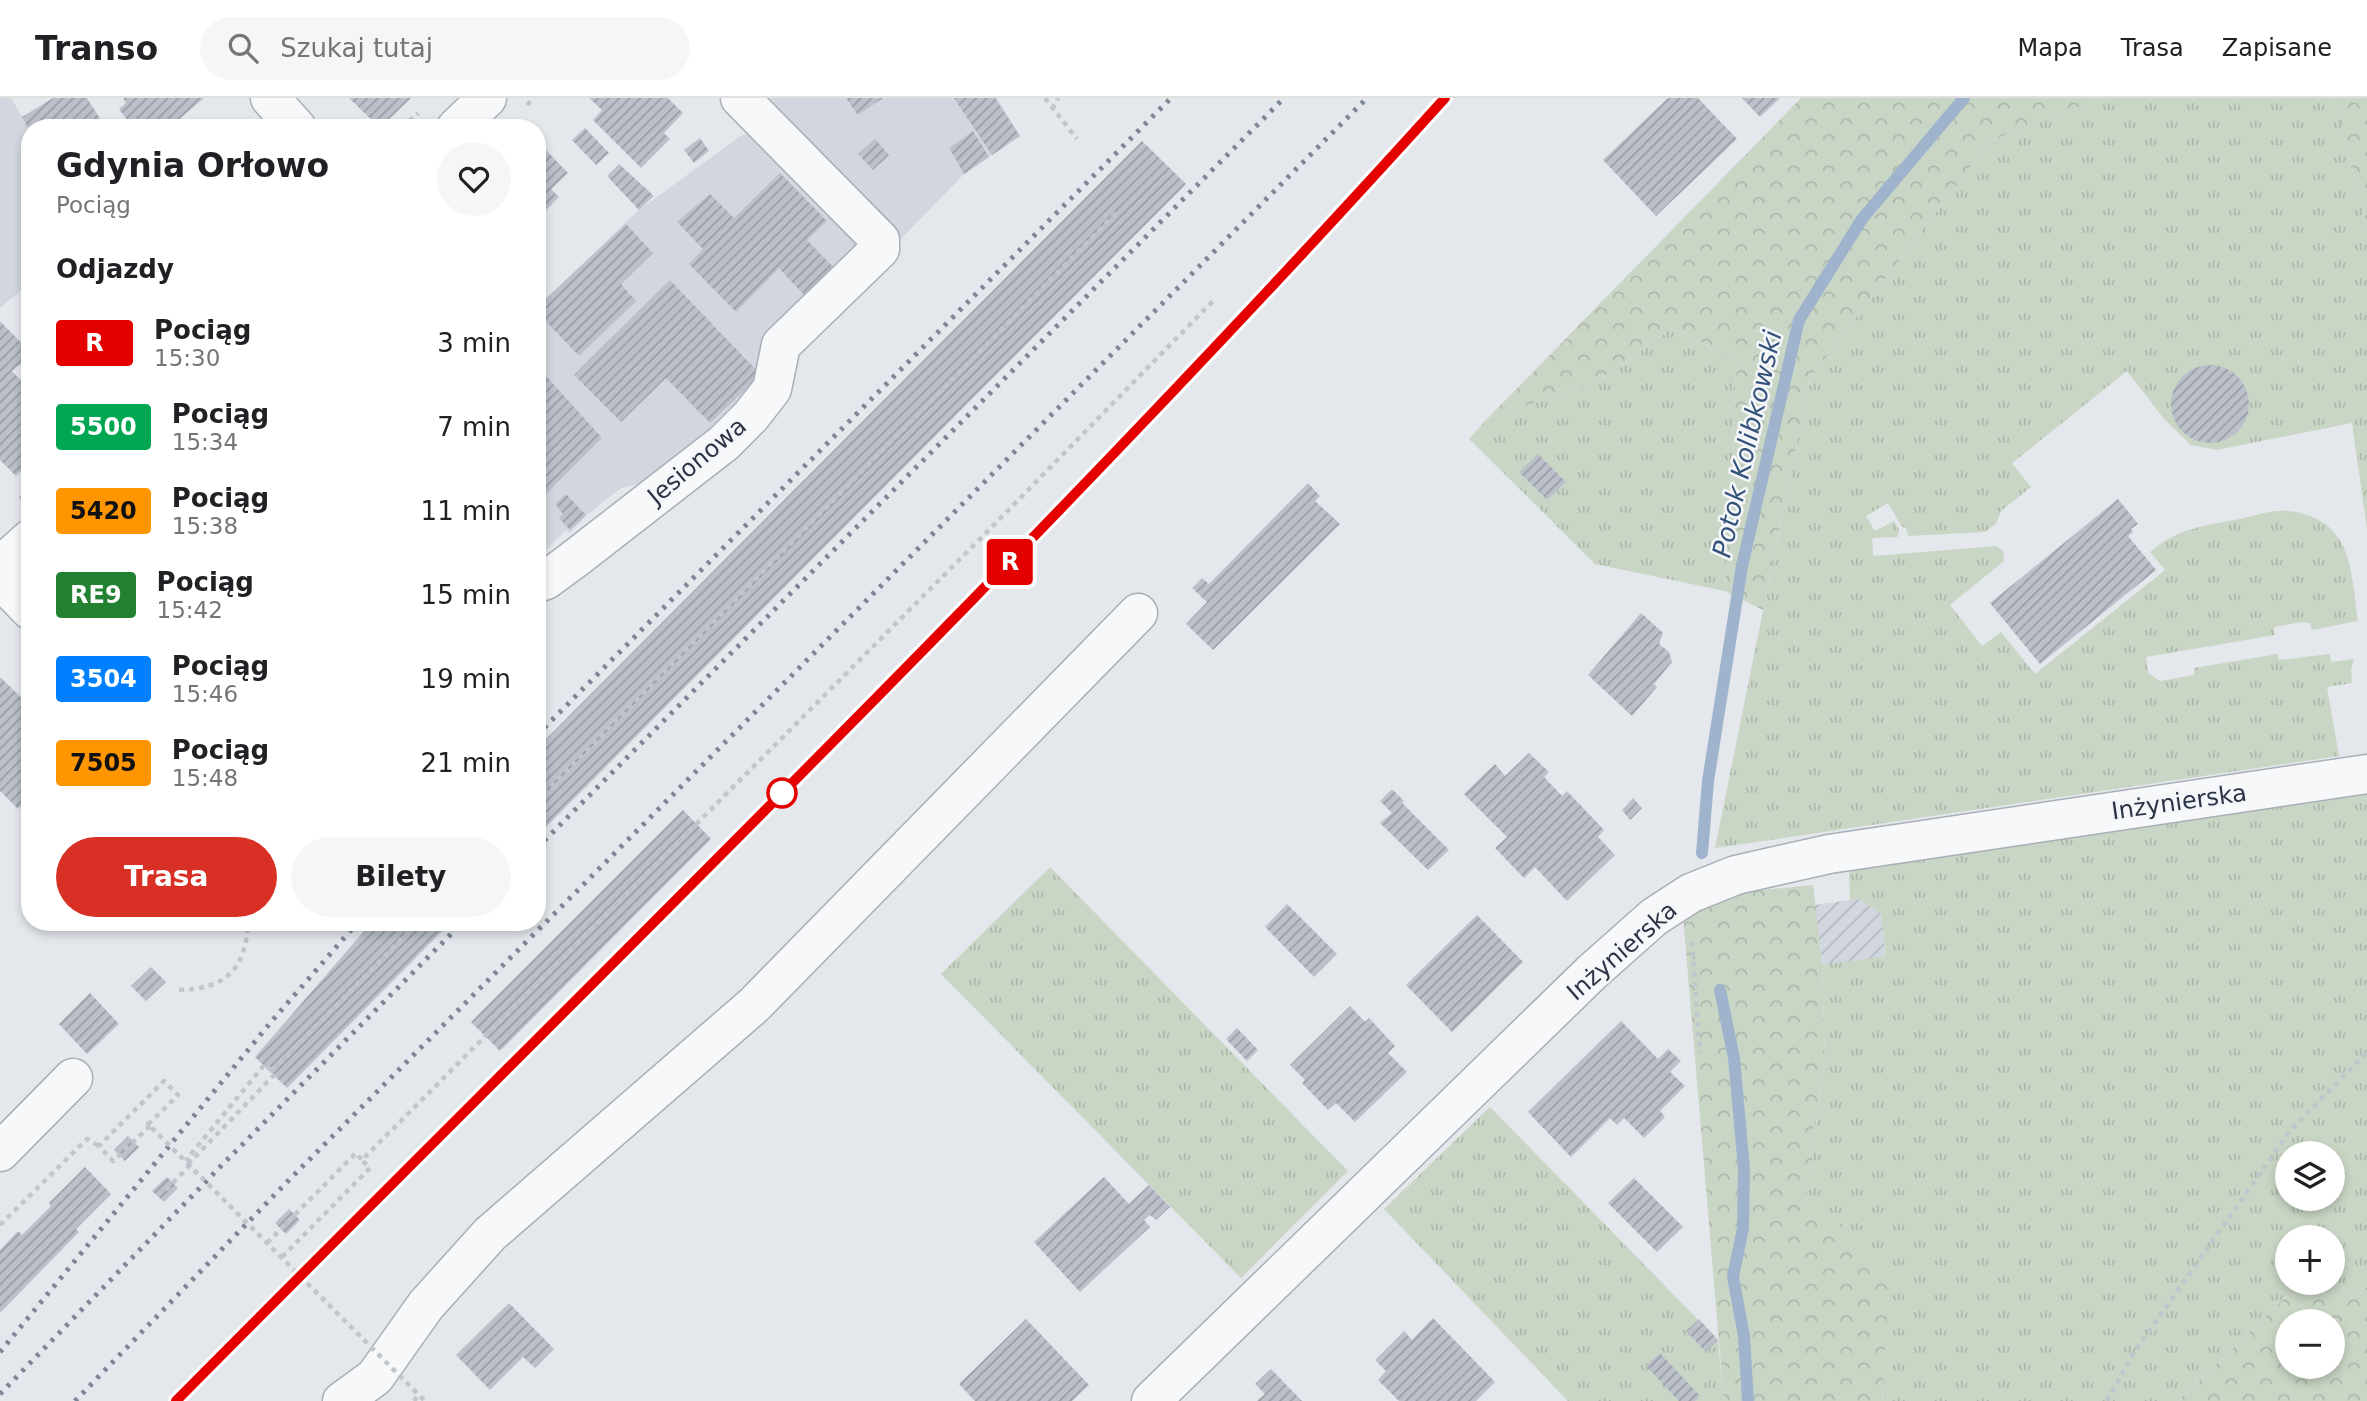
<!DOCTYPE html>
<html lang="pl">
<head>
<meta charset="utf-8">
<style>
	body { margin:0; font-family:"DejaVu Sans",sans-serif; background:#f6f6f6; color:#202124; height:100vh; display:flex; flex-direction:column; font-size:26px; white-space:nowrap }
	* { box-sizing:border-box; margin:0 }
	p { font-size:23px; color:#757577 }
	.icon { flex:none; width:38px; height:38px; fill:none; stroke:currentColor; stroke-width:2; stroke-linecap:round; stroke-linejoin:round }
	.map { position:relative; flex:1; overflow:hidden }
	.drawer { position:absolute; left:21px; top:21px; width:525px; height:812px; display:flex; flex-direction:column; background:#fff; border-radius:28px; box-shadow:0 4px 10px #0003 }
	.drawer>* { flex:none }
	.badge { padding:0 14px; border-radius:5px; font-size:24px; line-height:46px }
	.tools { position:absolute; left:2275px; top:1043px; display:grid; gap:14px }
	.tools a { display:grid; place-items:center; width:70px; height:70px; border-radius:50%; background:#fff; box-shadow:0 4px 10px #0003; font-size:35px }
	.map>.badge { position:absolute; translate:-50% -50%; box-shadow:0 0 0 4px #fff }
	h2 { padding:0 35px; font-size:26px; line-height:63px }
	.round { display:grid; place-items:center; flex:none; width:74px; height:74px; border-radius:37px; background:#f6f6f6 }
	.overview { display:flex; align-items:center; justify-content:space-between; height:119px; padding:0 35px }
	h1 { font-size:33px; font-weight:700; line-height:52px }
	.action { display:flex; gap:14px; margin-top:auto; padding:14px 35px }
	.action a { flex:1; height:80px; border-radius:42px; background:#d93025; color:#fff; font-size:28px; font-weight:700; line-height:80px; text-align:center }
	.action a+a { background:#f6f6f6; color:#202124 }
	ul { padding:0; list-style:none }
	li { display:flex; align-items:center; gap:21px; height:84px; padding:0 35px }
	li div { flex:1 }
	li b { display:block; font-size:26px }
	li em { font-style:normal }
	li .badge { min-width:77px; font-weight:700; text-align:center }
	header { display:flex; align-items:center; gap:42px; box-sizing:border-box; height:98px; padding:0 35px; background:#fff; border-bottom:2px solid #e0e0e0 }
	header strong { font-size:33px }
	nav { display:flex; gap:38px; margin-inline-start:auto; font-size:24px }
	.search { width:490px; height:63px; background:#f6f6f6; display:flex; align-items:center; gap:18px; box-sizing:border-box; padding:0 24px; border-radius:38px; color:#757577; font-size:26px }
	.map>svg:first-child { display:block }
</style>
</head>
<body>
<header>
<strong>Transo</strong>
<div class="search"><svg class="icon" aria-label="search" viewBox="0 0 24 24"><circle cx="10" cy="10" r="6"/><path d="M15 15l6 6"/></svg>Szukaj tutaj</div>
<nav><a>Mapa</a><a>Trasa</a><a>Zapisane</a></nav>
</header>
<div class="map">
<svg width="2367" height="1303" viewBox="0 0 2367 1303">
	<defs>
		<pattern id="industrial-furrows" width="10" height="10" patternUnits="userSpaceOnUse" patternTransform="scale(1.75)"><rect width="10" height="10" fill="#d2d6de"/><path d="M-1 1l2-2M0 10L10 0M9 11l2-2" fill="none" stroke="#b4b8c0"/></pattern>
		<pattern id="grass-tufts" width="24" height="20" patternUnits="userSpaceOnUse" patternTransform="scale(1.75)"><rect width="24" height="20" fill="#c9d6c5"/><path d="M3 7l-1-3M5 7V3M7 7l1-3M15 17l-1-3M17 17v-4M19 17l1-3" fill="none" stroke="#adb8ab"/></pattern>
		<pattern id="forest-crowns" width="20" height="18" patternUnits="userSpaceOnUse" patternTransform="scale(1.75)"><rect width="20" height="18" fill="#c9d6c5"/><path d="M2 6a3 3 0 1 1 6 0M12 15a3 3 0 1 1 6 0" fill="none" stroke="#adb8ab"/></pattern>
		<pattern id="building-hatch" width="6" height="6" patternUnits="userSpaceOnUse" patternTransform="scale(1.75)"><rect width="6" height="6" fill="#bbc0ca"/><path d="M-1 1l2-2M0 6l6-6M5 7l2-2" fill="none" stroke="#989da6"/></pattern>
	</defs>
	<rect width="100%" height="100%" fill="#e4e7ec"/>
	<!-- built -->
	<path fill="#d2d6de" d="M0,0H11L30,32V185L0,210Z
		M758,0H997L1020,38L964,76L899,143Z
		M754,36L881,161L712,328L639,386L621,390L588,416L570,435L566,432L537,461V209L639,112L742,37Z"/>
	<!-- industrial -->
	<path fill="url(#industrial-furrows)" d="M1858,801L1881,815L1886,859L1822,867L1814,807Z"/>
	<!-- grass -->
	<path fill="url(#grass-tufts)" fill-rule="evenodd" d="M2102,0H2334L2367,131V431L2352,325L2217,352L2191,347L2164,321L2127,273L2012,365L2031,389L2001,413L1996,426L1985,434L1908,438L1906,430L1902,429L1888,405L1866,418L1875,433L1894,423L1899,431L1898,439L1872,440L1873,458L1996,448L2003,453L2004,463L1950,507L1982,548L2001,534L2035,576L2165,472L2150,454C2177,431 2202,428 2235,422C2250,419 2272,411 2288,413C2353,420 2351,473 2358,523L2312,532L2310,525L2303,524L2274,529L2275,537L2146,559L2148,575L2160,583L2194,577V570L2278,556L2279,562L2330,556L2331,564L2354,561L2351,571L2352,585L2327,589L2339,658L1715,750L1810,280L1990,43Z
		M1672,230L1737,261L1725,493L1595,466L1469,341L1487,321L1596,284Z
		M2367,694V1190L2287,1198L2178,1303H1882L1883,1292L1805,1107L1813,1036L1825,965L1822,867L1886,858L1881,815L1858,801L1850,802L1849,771ZM2287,1055H2333V1101H2287ZM2287,1139H2333V1185H2287Z
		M1050,769L1348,1073L1241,1180L941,876Z
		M1490,1009L1718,1242L1724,1303H1568L1384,1111Z"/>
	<!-- forest -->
	<path fill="url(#forest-crowns)" fill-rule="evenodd" d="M1801,0H2102L1990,43L1810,280L1763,512L1725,493L1737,261L1672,230L1596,284L1487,321Z
		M2334,0H2367V131Z
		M1813,787L1822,867L1825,965L1813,1036L1805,1107L1845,1128L1889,1185L1882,1303H1724L1683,818L1741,794Z
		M2367,1190V1303H2178L2287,1198ZM2287,1223H2333V1269H2287Z"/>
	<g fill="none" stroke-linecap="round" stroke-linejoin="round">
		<!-- stream -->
		<path stroke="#9fb4cc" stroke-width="12" d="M1702,755L1708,683L1742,468L1799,222L1862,121L1964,0
			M1720,892L1734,960L1744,1071L1743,1130L1733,1179L1744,1238L1748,1303"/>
	</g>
	<!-- building -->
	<path fill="url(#building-hatch)" d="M53,0H87L104,27L99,30H28L22,19Z
		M123,0H204L169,30H133L119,11L126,5Z
		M349,0H411L380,30Z
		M589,0H668L683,15L664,35L670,41L641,70L593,22L602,12Z
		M846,0H883L858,17Z
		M954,0H995L1020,38L992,57Z
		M1668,0H1698L1737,41L1656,118L1603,62Z
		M1742,0H1780L1760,19Z
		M585,30L609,55L596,67L572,42Z
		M973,33L989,59L964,76L949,50Z
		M700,40L709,53L694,65L684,52Z
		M875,41L889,57L873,72L858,56Z
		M537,43L568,75L551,91L559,99L537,121Z
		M1142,43L1186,86L537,738V650Z
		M619,66L654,98L639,112L607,78Z
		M780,75L827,123L807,142L835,171L806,199L779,170L736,214L689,166L703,151L677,124L710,96L734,120Z
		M626,126L653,155L621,186L636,203L579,258L537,214V209Z
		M670,182L761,277L710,325L666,280L621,324L574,277Z
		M0,223L30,254V258L12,273L30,292V364L16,378L0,362Z
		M2171 306a39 39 0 1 1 78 0a39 39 0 1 1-78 0Z
		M537,268L602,340L537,405Z
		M1538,356L1566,384L1547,402L1519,374Z
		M1308,385L1320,398L1315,403L1340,426L1213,552L1186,526L1207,504L1192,490L1202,480L1209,486Z
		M566,396L586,417L570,432L559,420L563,416L555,406Z
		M2118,401L2138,426L2131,431L2133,434L2128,438L2156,472L2040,566L1990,505Z
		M1641,515L1663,535L1659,546L1669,554L1672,564L1654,586L1657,589L1632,618L1588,577Z
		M0,579L30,608V700L18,711L0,693Z
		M1529,655L1549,674L1544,679L1562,698L1567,693L1604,732L1598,739L1615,757L1567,803L1535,769L1524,780L1495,750L1507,739L1464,696L1495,666L1505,678Z
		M1392,691L1404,703L1402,705L1449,752L1428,772L1380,725L1392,715L1380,703Z
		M1633,700L1642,710L1630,722L1622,712Z
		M683,712L711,741L500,953L471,924Z
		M1287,806L1337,856L1314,879L1265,829Z
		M1477,817L1523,864L1452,934L1406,887Z
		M372,824H451L287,990L255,959Z
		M151,869L166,884L146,903L131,888Z
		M90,895L119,926L87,956L59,926Z
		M1350,908L1365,924L1369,920L1395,948L1388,955L1407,974L1355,1024L1336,1005L1328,1012L1302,985L1305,982L1290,967Z
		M1621,923L1658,961L1668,951L1681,963L1670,974L1685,988L1660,1013L1665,1019L1644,1040L1624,1020L1617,1027L1610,1020L1571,1059L1528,1014Z
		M1237,930L1258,952L1247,963L1226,941Z
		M128,1038L139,1049L125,1063L114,1052Z
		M85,1069L111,1096L76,1131L79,1134L0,1215V1152L18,1133L22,1137L51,1108L49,1105Z
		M167,1079L178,1090L164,1104L152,1093Z
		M1104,1079L1129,1106L1149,1087L1170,1109L1156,1122L1150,1117L1144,1122L1150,1129L1080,1194L1034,1144Z
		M1634,1080L1683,1129L1657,1154L1608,1105Z
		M289,1111L300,1122L286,1136L275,1125Z
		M509,1205L554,1251L535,1270L523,1259L490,1292L456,1257Z
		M1433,1220L1495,1284L1476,1303H1399L1378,1282L1386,1273L1375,1262L1404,1233L1412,1242Z
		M1026,1221L1089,1287L1072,1303H975L959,1286Z
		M1699,1221L1718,1242L1706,1254L1686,1233Z
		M1660,1255L1700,1298L1695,1303H1679L1646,1268Z
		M1271,1271L1302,1303H1257L1265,1296L1255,1286Z"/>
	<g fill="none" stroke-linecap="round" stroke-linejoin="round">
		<defs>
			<path id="minor" d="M270,0L297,30
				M456,30L487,0
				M0,468L30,441
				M0,481L30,512
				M537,485L546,482L572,463L724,345L751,318L772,291L781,247L880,151V142L740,0
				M0,1054L73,980
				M342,1303L375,1279L426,1207L490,1136L754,907L1138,515
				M1151,1303L1592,874L1654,819L1691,795L1736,777L1829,756L2367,676"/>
		</defs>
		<!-- minor casing -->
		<use href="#minor" stroke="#a9aeb7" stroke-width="41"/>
		<!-- path -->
		<path stroke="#c2c5cb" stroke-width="4.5" stroke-dasharray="5 5" stroke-linecap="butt" d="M1045,0L1077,41
			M527,7L534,0
			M1052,11L1058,0
			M402,30L418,15
			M20,401L30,392
			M537,703L1117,114
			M1692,844L1700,955
			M179,892C226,891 246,871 248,824
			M150,1028L113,1063L99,1048L164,983L178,997L159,1016
			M195,1059L275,976L272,973L418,824
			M166,1092L192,1065L187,1061L265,966L272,973
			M0,1127L87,1041L99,1048
			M267,1145L356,1055L362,1062
			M282,1159L370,1070L362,1062L981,440L1214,202
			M414,1303L419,1297
			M2107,1303L2135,1253L2290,1033L2367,954"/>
		<!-- minor -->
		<use href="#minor" stroke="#f7f8fa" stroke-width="38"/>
		<!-- rail -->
		<path stroke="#7d8696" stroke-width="5" stroke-dasharray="3.5 7" stroke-linecap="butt" d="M537,637L1171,0
			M537,750L1284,0
			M0,1254L271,924L358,824
			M0,1296L221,1068L463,824
			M75,1303L287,1084L1367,0
			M176,1303L1008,467L1192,276L1445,0"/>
		<!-- path-bridge -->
		<path stroke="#c2c5cb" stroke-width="4.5" stroke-dasharray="5 5" stroke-linecap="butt" d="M159,1016L148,1026L425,1303
			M188,1066L195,1059"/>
	</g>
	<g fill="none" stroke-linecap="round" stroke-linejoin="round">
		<defs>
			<path id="line" d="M176,1303C603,872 1039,450 1445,0"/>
		</defs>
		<!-- line casing -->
		<use href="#line" stroke="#fff" stroke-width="16"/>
		<!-- line -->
		<use href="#line" stroke="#e50000" stroke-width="10"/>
	</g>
	<!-- markers -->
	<circle fill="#fff" stroke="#e50000" stroke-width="3.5" cx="782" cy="695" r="14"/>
	<g text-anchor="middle" stroke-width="5" stroke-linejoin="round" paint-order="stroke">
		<!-- street labels -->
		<g font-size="24" fill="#2b3445" stroke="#f4f6f9">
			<text transform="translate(697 363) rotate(-40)" y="8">Jesionowa</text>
			<text transform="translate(2179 704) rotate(-8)" y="8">Inżynierska</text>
			<text transform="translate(1622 853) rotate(-41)" y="8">Inżynierska</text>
		</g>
		<!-- water labels -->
		<g font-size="26" font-style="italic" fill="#34527a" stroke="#f4f6f9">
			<text transform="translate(1747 346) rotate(-77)" y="9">Potok Kolibkowski</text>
		</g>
	</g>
</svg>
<div class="tools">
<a><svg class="icon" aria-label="layers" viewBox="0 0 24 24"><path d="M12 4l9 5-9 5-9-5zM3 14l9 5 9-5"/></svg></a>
<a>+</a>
<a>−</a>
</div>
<b class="badge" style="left:1010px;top:464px;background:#e50000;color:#fff">R</b>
<section class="drawer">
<div class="overview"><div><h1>Gdynia Orłowo</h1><p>Pociąg</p></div><a class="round"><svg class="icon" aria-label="heart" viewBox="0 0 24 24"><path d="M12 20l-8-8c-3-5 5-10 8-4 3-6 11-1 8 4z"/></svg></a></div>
<h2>Odjazdy</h2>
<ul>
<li><span class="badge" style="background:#e50000;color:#fff">R</span><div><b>Pociąg</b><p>15:30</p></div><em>3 min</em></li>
<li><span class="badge" style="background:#00a651;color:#fff">5500</span><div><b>Pociąg</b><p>15:34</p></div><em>7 min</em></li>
<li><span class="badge" style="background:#ff9500;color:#111">5420</span><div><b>Pociąg</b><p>15:38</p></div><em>11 min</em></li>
<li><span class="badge" style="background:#238132;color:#fff">RE9</span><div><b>Pociąg</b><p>15:42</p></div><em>15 min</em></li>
<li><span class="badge" style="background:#0080ff;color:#fff">3504</span><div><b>Pociąg</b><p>15:46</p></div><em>19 min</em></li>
<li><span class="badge" style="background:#ff9500;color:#111">7505</span><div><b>Pociąg</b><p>15:48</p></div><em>21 min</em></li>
</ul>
<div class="action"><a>Trasa</a><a>Bilety</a></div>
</section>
</div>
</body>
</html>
